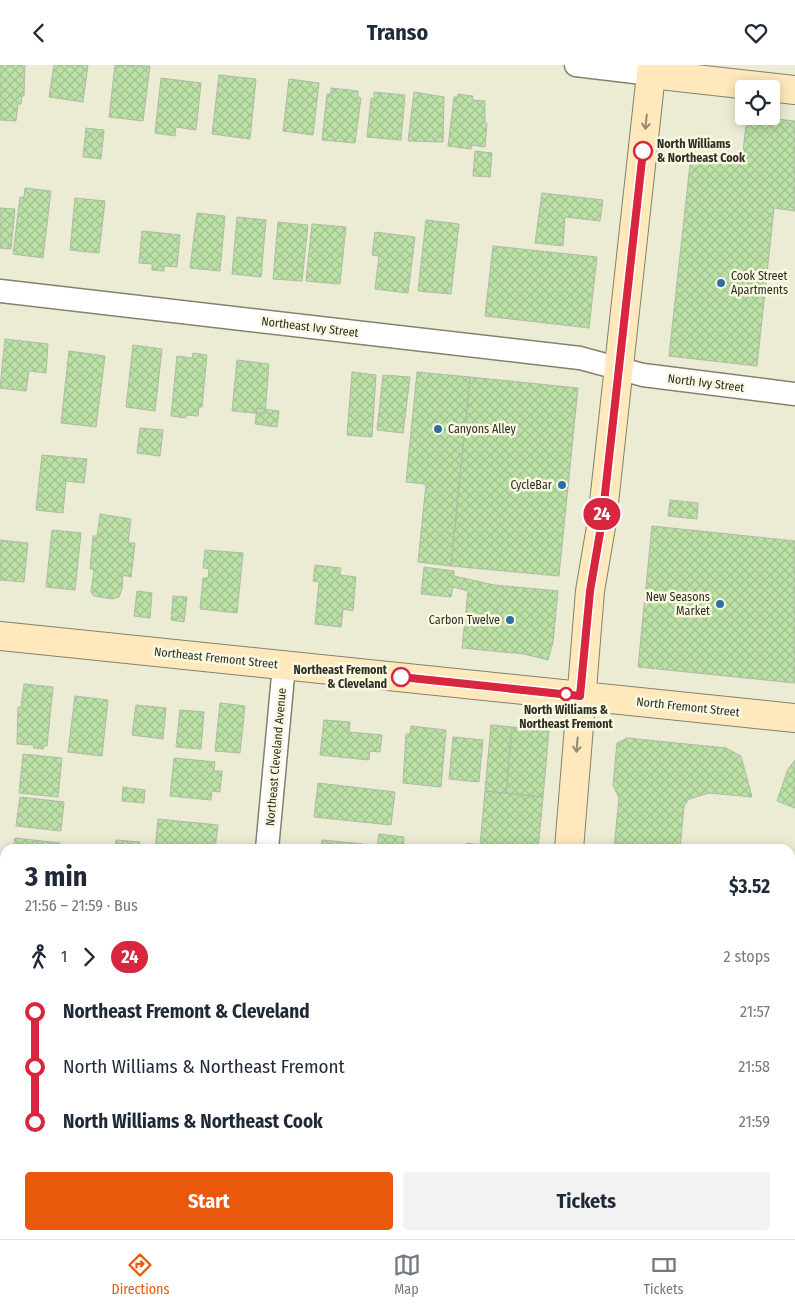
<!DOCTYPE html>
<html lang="en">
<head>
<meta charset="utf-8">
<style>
	body { margin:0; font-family:"Fira Sans Condensed",sans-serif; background:#f2f2f3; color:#1f2937; height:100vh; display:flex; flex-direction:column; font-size:19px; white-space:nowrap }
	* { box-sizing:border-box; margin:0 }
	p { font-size:16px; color:#747a83 }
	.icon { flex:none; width:28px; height:28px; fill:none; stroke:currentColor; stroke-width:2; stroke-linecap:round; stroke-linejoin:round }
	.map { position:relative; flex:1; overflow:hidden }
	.side { position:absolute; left:0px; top:779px; width:795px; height:396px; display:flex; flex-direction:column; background:#fff; border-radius:15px 15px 0 0; box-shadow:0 2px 12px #0003 }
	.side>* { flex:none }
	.badge { padding:0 10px; border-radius:16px; font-size:18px; line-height:32px }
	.controls { position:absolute; left:735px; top:15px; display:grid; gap:10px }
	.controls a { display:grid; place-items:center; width:45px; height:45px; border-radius:5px; background:#fff; box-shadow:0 2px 12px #0003; font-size:25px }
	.map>.badge { position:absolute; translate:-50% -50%; box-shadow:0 0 0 2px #fff }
	.legs { display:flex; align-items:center; gap:8px; height:55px; padding:0 25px; font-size:16px }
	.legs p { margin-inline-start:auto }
	.summary { display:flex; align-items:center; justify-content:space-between; height:85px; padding:0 25px }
	h1 { font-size:28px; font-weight:700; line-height:38px }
	.action { display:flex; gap:10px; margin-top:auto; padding:10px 25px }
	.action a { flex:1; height:58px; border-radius:5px; background:#ea580c; color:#fff; font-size:20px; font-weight:700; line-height:58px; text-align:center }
	.action a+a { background:#f2f2f3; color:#1f2937 }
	ul { padding:0 25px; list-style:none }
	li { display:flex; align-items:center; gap:18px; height:55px; font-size:19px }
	li i { display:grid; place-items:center; width:8px; height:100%; margin:0 6px; background:currentColor }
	li i::after { content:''; width:12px; height:12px; margin:-6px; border:4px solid; border-radius:50%; background:#fff }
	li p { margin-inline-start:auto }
	li:first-child i { background:linear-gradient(#0000 50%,currentColor 0) }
	li:last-child i { background:linear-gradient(currentColor 50%,#0000 0) }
	header { display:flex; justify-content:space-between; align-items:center; height:65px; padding:0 25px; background:#fff; font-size:22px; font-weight:700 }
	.dock { display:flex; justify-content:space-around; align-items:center; height:70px; border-top:1px solid #e0e1e3; background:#fff; font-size:14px; color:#747a83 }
	.dock a { display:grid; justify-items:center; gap:2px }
	.dock .selected { color:#ea580c }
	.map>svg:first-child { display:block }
</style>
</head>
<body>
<header><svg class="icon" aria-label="back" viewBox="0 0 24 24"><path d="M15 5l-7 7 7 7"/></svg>Transo<svg class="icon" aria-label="heart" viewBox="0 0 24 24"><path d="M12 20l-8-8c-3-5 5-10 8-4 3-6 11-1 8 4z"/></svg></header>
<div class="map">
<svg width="795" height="1174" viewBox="0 0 795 1174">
	<defs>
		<pattern id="building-cross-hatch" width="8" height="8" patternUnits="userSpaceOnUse" patternTransform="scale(1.25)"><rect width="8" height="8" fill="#bbe1a6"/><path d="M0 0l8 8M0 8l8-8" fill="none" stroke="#a1c18f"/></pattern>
	</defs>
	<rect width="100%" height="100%" fill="#ecebd4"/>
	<!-- building -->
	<path fill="url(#building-cross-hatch)" stroke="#afbba8" d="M0,0H25L24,31H22L21,39H18L16,56L0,55Z
		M54,0H88L83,37L49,32Z
		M115,0L150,1L143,56L109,52Z
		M219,10L256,14L250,74L212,69Z
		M161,13L201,18L196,65L176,62L175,71L155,68Z
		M289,14L319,18L313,70L283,66Z
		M331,23L358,26V32L361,33L355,78L322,75L327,29H331Z
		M374,27L405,30L401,75L367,72L371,33L374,34Z
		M414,27L444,32L443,77L408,76Z
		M458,29L473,31L472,35L485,36V58H487L485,82L472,80L471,84L448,81L454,32H457Z
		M747,51L795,56V146L774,143L757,301L669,291L691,90L742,95Z
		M86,63L104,65L101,94L83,92Z
		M475,86L492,88L490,112L473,111Z
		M25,123L51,126L43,193L13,189L20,132H24Z
		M542,128L603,135L600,156L565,152L563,181L535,178Z
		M75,133L105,136L99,188L70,185Z
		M0,143L15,144L11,184L0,183Z
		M197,148L225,151L220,206L190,203Z
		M237,152L266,155L261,212L232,209Z
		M426,155L459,159L451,229L418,226Z
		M278,157L308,160L302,216L273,214Z
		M312,159L346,162L340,219L306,216Z
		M142,166L180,170L177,202L164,201V206L152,205V199L139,198Z
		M375,167L415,172L408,228L375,224L379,191L372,190Z
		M493,181L597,192L589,263L485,251Z
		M5,274L48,279L46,308L29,306L26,326L0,323Z
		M133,280L162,284L155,346L126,342Z
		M69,286L105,291L96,362L61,358Z
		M193,288L207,290L202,342H199L198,351L186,350V353L171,351L177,291L192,293Z
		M237,295L269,299L265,349L232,346Z
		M352,307L376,310L372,372L347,370Z
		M417,307L470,312L451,501L418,497L426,419L406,417Z
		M383,310L410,312L403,368L377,365Z
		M470,312L578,323L559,511L451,501Z
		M257,343L279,346L277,362L255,359Z
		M140,363L163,365L160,391L137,388Z
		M42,390L87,394L84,418L66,416L63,448L36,445Z
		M670,435L698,438L697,454L668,451Z
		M100,449L131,454L128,478H135L131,512L123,510L122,524L119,532L113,534L94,531L91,527L94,504H90L93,471H97Z
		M652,461L795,476V618L638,602Z
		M52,465L81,468L75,525L46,522Z
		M0,475L28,478L24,517L0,515Z
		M205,485L243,488L237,548L200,544L203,513H208L209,504L203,503Z
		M315,500L341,503L340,510L356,512L353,546L343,544L341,562L315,559L319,517L313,516Z
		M424,502L454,506V511L494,520L558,526L553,577L548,595L524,589L462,583L468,526L453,522L451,532L421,529Z
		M137,526L152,528L150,553L134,551Z
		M173,531L187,532L184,557L171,555Z
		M24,619L53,622L47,681H44L43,684L33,683L34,680L17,679L18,642H21Z
		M75,631L108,635L102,691L68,687Z
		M220,638L245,641L240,688L215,686Z
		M136,640L166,643L163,674L132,670Z
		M180,645L204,647L201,684L176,682Z
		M324,655L350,657L349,667L382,670L380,687L370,686L369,695L320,690Z
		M491,660L512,662L506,728L485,726Z
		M411,661L446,665L441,722L403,718L406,669H410Z
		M512,662L549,666L543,732L506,728Z
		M453,672L483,675L479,717L449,714Z
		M627,673L726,683L741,691L752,732L709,728L689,734L684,741L680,784H614L619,733L613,720L617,678Z
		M23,689L62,693L58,732L19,728Z
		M174,693L215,697L214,706H222L220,727L212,726L211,735L170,731Z
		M795,695V743L777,736L788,704Z
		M318,718L395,727L391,760L314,752Z
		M123,722L145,725L144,738L122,736Z
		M485,726L543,732L538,784H466L467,778L480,780Z
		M20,732L64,737L61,766L16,761Z
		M158,754L218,760L215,784H155Z
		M379,769L404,772L403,784H377Z
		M15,773L60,778L59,784H13Z
		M116,775L140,777L139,784H115Z
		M322,775L363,779L362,784H321Z
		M790,867H795V930L790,929Z
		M0,931H5V962L0,961Z
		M1,976H5V1016L0,1015Z
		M790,1032L795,1033V1149L790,1148Z
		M0,1036L5,1037V1066H0Z
		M30,1170H73V1174H30Z"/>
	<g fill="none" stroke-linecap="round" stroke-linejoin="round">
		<defs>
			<path id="street" d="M576,0L651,9
				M0,226L580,293L643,310L795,329
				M267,784L284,600
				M0,1114L5,1115
				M541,1170L581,1174
				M229,1174L230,1170"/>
			<path id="secondary" d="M651,9L795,25
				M0,571L795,653
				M569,784L590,526L602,456L652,0
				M535,1174V1170"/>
		</defs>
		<!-- street casing -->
		<use href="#street" stroke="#82826d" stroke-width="25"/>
		<!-- secondary casing -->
		<use href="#secondary" stroke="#82826d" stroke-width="30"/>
		<!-- street -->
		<use href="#street" stroke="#fff" stroke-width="22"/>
		<!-- secondary -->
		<use href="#secondary" stroke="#fee8bc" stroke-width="28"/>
	</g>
	<!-- one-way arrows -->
	<defs><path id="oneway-shaft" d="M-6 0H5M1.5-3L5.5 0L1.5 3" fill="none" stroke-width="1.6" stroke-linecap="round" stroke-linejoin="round" transform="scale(1.25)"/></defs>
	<g stroke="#968a70">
		<use href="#oneway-shaft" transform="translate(646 57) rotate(96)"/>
		<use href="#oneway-shaft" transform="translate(577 680) rotate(95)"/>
	</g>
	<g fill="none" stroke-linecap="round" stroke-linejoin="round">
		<defs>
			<path id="line-1" d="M401,612L580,631L590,526L602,456L643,86"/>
		</defs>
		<!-- line-1 casing -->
		<use href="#line-1" stroke="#fff" stroke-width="11"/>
		<!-- line-1 -->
		<use href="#line-1" stroke="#d7263d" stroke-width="8"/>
	</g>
	<!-- markers -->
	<g fill="#fff" stroke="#d7263d" stroke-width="2.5">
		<circle cx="643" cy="86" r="9"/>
		<circle cx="401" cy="612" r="9"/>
		<circle cx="566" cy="629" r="6"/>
	</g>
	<g fill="#2f6da4" stroke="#f9f9e1" stroke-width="2">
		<circle cx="721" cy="218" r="5"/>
		<circle cx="438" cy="364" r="5"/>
		<circle cx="562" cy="420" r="5"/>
		<circle cx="720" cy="539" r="5"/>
		<circle cx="510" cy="555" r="5"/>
	</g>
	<g text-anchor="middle" stroke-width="5" stroke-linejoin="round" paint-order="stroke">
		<!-- stop labels -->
		<g font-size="12" font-weight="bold" fill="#2e2d25" stroke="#f9f9e1" text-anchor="start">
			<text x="657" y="83">North Williams<tspan x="657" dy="14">&amp; Northeast Cook</tspan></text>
			<text x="387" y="609" text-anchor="end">Northeast Fremont<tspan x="387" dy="14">&amp; Cleveland</tspan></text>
			<text x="566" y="649" text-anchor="middle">North Williams &amp;<tspan x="566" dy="14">Northeast Fremont</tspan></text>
		</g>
		<!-- poi labels -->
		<g font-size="12" fill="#2e2d25" stroke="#f9f9e1" text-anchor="end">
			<text x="731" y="215" text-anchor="start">Cook Street<tspan x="731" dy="14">Apartments</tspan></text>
			<text x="448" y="368" text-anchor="start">Canyons Alley</text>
			<text x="552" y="424">CycleBar</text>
			<text x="710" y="536">New Seasons<tspan x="710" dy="14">Market</tspan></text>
			<text x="500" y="559">Carbon Twelve</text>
		</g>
		<!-- street labels -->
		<g font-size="12" fill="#2e2d25" stroke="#f9f9e1">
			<text transform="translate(310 262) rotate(7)" y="4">Northeast Ivy Street</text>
			<text transform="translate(706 318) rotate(7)" y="4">North Ivy Street</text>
			<text transform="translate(216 593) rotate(6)" y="4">Northeast Fremont Street</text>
			<text transform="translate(688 642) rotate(6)" y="4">North Fremont Street</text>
			<text transform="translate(276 692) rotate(-85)" y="4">Northeast Cleveland Avenue</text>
		</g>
	</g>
</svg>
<div class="controls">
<a><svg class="icon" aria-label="locate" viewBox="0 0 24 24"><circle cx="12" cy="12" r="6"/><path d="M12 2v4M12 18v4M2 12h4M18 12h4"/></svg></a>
</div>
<b class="badge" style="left:602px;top:449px;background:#d7263d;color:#fff">24</b>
<section class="side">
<div class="summary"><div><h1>3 min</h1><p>21:56 – 21:59 · Bus</p></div><b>$3.52</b></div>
<div class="legs"><svg class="icon" aria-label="walk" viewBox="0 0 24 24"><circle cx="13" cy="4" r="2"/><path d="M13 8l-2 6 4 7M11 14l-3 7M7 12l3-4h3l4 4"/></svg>1<svg class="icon" aria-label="forward" viewBox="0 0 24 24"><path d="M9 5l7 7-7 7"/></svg><b class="badge" style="background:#d7263d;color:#fff">24</b><p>2 stops</p></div>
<ul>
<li><i style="color:#d7263d"></i><b>Northeast Fremont &amp; Cleveland</b><p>21:57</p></li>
<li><i style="color:#d7263d"></i><span>North Williams &amp; Northeast Fremont</span><p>21:58</p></li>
<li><i style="color:#d7263d"></i><b>North Williams &amp; Northeast Cook</b><p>21:59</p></li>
</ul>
<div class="action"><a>Start</a><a>Tickets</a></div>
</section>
</div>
<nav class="dock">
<a class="selected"><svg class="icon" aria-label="directions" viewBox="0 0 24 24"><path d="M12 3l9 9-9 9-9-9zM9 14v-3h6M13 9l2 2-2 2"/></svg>Directions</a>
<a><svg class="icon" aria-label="map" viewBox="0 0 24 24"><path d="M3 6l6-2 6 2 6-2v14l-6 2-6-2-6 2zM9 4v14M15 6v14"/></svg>Map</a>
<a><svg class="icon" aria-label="tickets" viewBox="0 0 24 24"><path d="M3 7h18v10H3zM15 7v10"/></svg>Tickets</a>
</nav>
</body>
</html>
